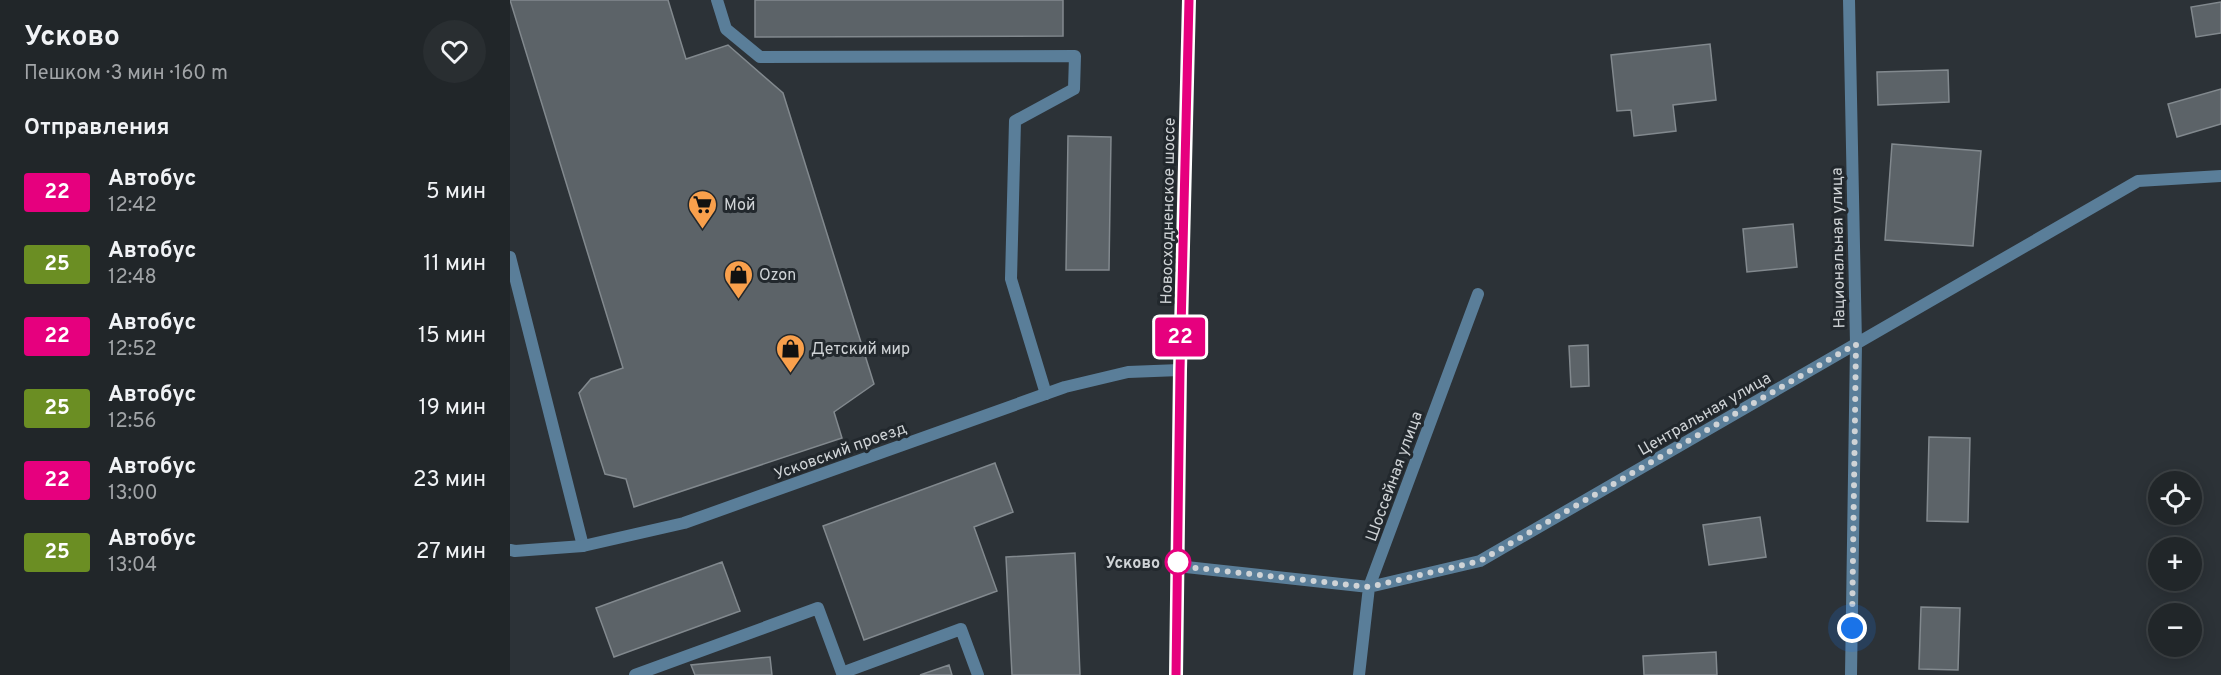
<!DOCTYPE html>
<html lang="ru">
<head>
<meta charset="utf-8">
<style>
	body { margin:0; font-family:Overpass,sans-serif; background:#292e31; color:#f1f3f6; height:100vh; display:flex; flex-direction:column; font-size:22px; white-space:nowrap }
	* { box-sizing:border-box; margin:0 }
	p { font-size:20px; color:#a2a5a8 }
	.icon { flex:none; width:33px; height:33px; fill:none; stroke:currentColor; stroke-width:2; stroke-linecap:round; stroke-linejoin:round }
	.map { position:relative; flex:1; overflow:hidden }
	.drawer { display:flex; flex-direction:column; background:#212629; width:510px }
	.drawer>* { flex:none }
	.badge { padding:0 12px; border-radius:4px; font-size:21px; line-height:39px }
	.tools { position:absolute; left:1638px; top:471px; display:grid; gap:12px }
	.tools a { display:grid; place-items:center; width:54px; height:54px; border-radius:50%; background:#212629; box-shadow:0 3px 15px #0003,0 0 0 2px #3e4346; font-size:30px }
	.you { position:absolute; width:30px; height:30px; margin:-15px; border:4px solid #fff; border-radius:50%; background:#1a73e8; box-shadow:0 0 0 9px #1a73e833 }
	.map>.badge { position:absolute; translate:-50% -50%; box-shadow:0 0 0 3px #fff }
	h2 { padding:0 24px; font-size:22px; line-height:54px }
	.round { display:grid; place-items:center; flex:none; width:63px; height:63px; border-radius:32px; background:#292e31 }
	.headline { display:flex; align-items:center; justify-content:space-between; height:102px; padding:0 24px }
	h1 { font-size:28px; font-weight:700; line-height:45px }
	ul { padding:0; list-style:none }
	li { display:flex; align-items:center; gap:18px; height:72px; padding:0 24px }
	li div { flex:1 }
	li b { display:block; font-size:22px }
	li em { font-style:normal }
	li .badge { min-width:66px; font-weight:700; text-align:center }
	main { display:flex; flex:1; min-height:0 }
	.map>svg:first-child { display:block }
</style>
</head>
<body>
<main>
<section class="drawer">
<div class="headline"><div><h1>Усково</h1><p>Пешком · 3 мин · 160 m</p></div><a class="round"><svg class="icon" aria-label="heart" viewBox="0 0 24 24"><path d="M12 20l-8-8c-3-5 5-10 8-4 3-6 11-1 8 4z"/></svg></a></div>
<h2>Отправления</h2>
<ul>
<li><span class="badge" style="background:#e6007e;color:#fff">22</span><div><b>Автобус</b><p>12:42</p></div><em>5 мин</em></li>
<li><span class="badge" style="background:#6b8e23;color:#fff">25</span><div><b>Автобус</b><p>12:48</p></div><em>11 мин</em></li>
<li><span class="badge" style="background:#e6007e;color:#fff">22</span><div><b>Автобус</b><p>12:52</p></div><em>15 мин</em></li>
<li><span class="badge" style="background:#6b8e23;color:#fff">25</span><div><b>Автобус</b><p>12:56</p></div><em>19 мин</em></li>
<li><span class="badge" style="background:#e6007e;color:#fff">22</span><div><b>Автобус</b><p>13:00</p></div><em>23 мин</em></li>
<li><span class="badge" style="background:#6b8e23;color:#fff">25</span><div><b>Автобус</b><p>13:04</p></div><em>27 мин</em></li>
</ul>
</section>
<div class="map">
<svg width="1711" height="675" viewBox="0 0 1711 675">
	<rect width="100%" height="100%" fill="#2c3237"/>
	<!-- building -->
	<path fill="#5c6368" stroke="#82898e" stroke-width="1.5" d="M0,0H158L176,59L218,45L273,93L364,384L324,412L332,438L124,507L116,479L95,474L69,393L81,379L113,368Z
		M245,0H553V36L245,37Z
		M1711,2V33L1686,37L1681,7Z
		M1200,44L1206,100L1163,105L1166,131L1124,136L1121,110L1107,111L1101,55Z
		M1438,70L1439,102L1368,105L1367,72Z
		M1711,89V124L1667,137L1658,104Z
		M558,136L601,137L599,270H556Z
		M1382,144L1471,151L1463,246L1375,240Z
		M1283,224L1287,267L1237,272L1233,229Z
		M1078,345L1079,386L1061,387L1059,346Z
		M1419,437L1460,438L1458,522L1417,521Z
		M485,463L503,512L464,527L487,591L354,640L313,526Z
		M1250,517L1256,557L1199,565L1193,525Z
		M565,553L570,675H502L496,557Z
		M212,562L230,611L104,657L86,608Z
		M1411,607L1450,608L1448,670L1409,669Z
		M1206,652L1207,675H1134L1133,656Z
		M260,657L262,675H185L181,665Z
		M439,665L442,675H410Z"/>
	<g fill="none" stroke-linecap="round" stroke-linejoin="round">
		<!-- service -->
		<path stroke="#5a7e99" stroke-width="12" d="M207,0L216,29L250,57L565,56L564,89L505,121L501,279L536,394
			M0,257L73,546
			M125,675L308,608L332,673L451,629L468,675"/>
		<!-- minor -->
		<path stroke="#5a7e99" stroke-width="12" d="M1339,0L1346,344L1341,675
			M0,550L5,551L73,546L174,523L555,387L618,372L670,370
			M667,566L859,587L970,561L1628,181L1711,176
			M849,675L859,587L968,294"/>
		<!-- secondary -->
		<path stroke="#6ea9d5" stroke-width="12" d="M666,675L670,370L679,0"/>
	</g>
	<g fill="none" stroke-linecap="round" stroke-linejoin="round">
		<defs>
			<path id="line" d="M666,675L670,370L679,0"/>
		</defs>
		<!-- line casing -->
		<use href="#line" stroke="#fff" stroke-width="14"/>
		<!-- line -->
		<use href="#line" stroke="#e6007e" stroke-width="9"/>
		<!-- walk -->
		<path stroke="#cfd3d6" stroke-width="6" stroke-dasharray="0 10.8" d="M668,562V566L859,587L970,561L1346,344L1342,628"/>
	</g>
	<!-- icons -->
	<defs>
		<symbol id="supermarket-pin" viewBox="-11 -11 22 30"><path d="M0 17L-7.5 6A9.5 9.5 0 1 1 7.5 6Z" fill="#f9a04c" stroke="#22282d"/><path d="M-6-5.5h2.5l.6 2H6L4.5 2H-2.5L-4.4-4H-6ZM-1.5 3.2a1.3 1.3 0 1 0 .1 0ZM3 3.2a1.3 1.3 0 1 0 .1 0Z" fill="#111"/></symbol>
		<symbol id="shop-pin" viewBox="-11 -11 22 30"><path d="M0 17L-7.5 6A9.5 9.5 0 1 1 7.5 6Z" fill="#f9a04c" stroke="#22282d"/><path d="M-5-2.5h2.3a2.7 3.5 0 0 1 5.4 0H5L5.5 6h-11ZM-1.5-2.5h3a1.5 2.3 0 0 0-3 0Z" fill="#111"/></symbol>
	</defs>
	<g fill-rule="evenodd">
		<use href="#supermarket-pin" x="176" y="188" width="33" height="45"/>
		<use href="#shop-pin" x="212" y="258" width="33" height="45"/>
		<use href="#shop-pin" x="264" y="332" width="33" height="45"/>
	</g>
	<!-- markers -->
	<circle fill="#fff" stroke="#e6007e" stroke-width="3" cx="668" cy="562" r="12"/>
	<g text-anchor="middle" stroke-width="6" stroke-linejoin="round" paint-order="stroke">
		<!-- poi labels -->
		<g font-size="16" fill="#cfd3d6" stroke="#22282d" text-anchor="start">
			<text x="214" y="210">Мой</text>
			<text x="249" y="280">Ozon</text>
			<text x="301" y="354">Детский мир</text>
		</g>
		<!-- street labels -->
		<g font-size="16" fill="#cfd3d6" stroke="#22282d">
			<text transform="translate(657 211) rotate(-89)" y="6">Новосходненское шоссе</text>
			<text transform="translate(1327 248) rotate(-91)" y="6">Национальная улица</text>
			<text transform="translate(1194 413) rotate(-30)" y="6">Центральная улица</text>
			<text transform="translate(330 450) rotate(-20)" y="6">Усковский проезд</text>
			<text transform="translate(883 476) rotate(-70)" y="6">Шоссейная улица</text>
		</g>
		<!-- stop labels -->
		<g font-size="16" font-weight="bold" fill="#cfd3d6" stroke="#22282d" text-anchor="end">
			<text x="650" y="568">Усково</text>
		</g>
	</g>
</svg>
<div class="tools">
<a><svg class="icon" aria-label="locate" viewBox="0 0 24 24"><circle cx="12" cy="12" r="6"/><path d="M12 2v4M12 18v4M2 12h4M18 12h4"/></svg></a>
<a>+</a>
<a>−</a>
</div>
<div class="you" style="left:1342px;top:628px"></div>
<b class="badge" style="left:670px;top:337px;background:#e6007e;color:#fff">22</b>
</div>
</main>
</body>
</html>
